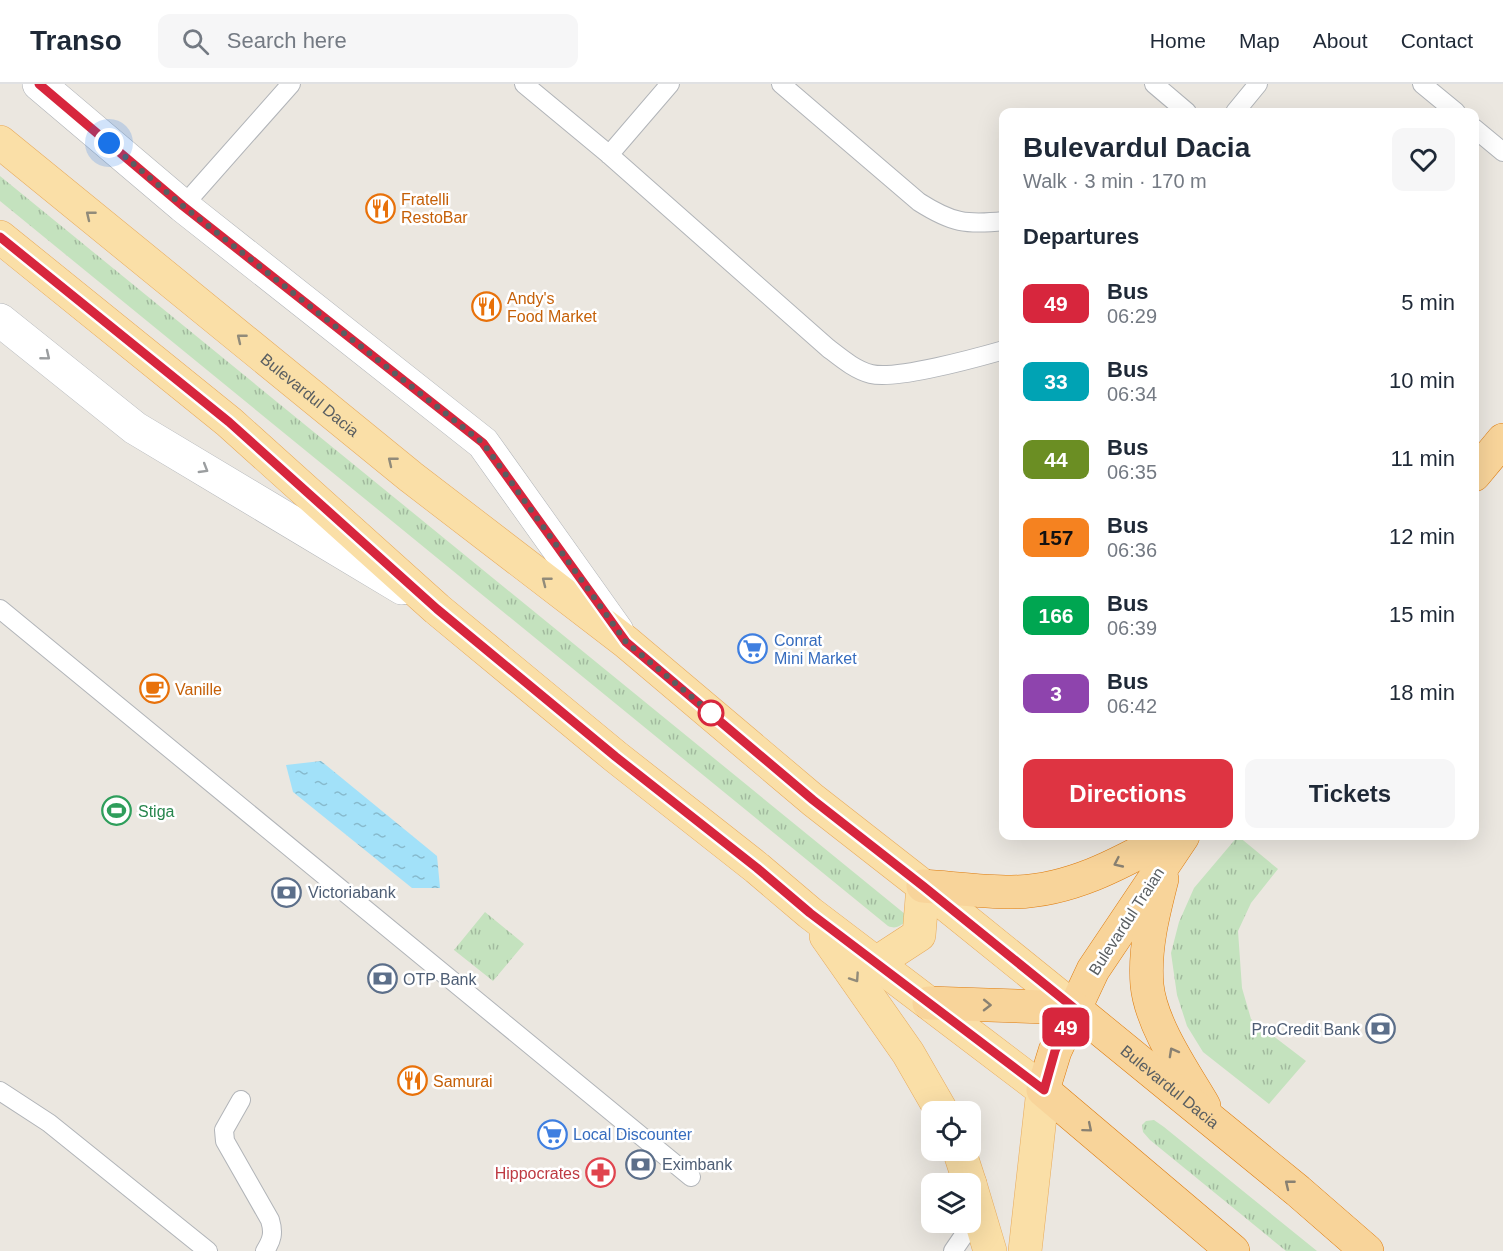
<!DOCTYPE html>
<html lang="en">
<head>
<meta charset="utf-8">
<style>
	body { margin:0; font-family:Arial,sans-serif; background:#f6f6f7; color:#1f2937; height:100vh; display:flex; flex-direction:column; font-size:22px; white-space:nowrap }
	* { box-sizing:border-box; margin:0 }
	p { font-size:20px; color:#747a83 }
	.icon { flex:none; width:33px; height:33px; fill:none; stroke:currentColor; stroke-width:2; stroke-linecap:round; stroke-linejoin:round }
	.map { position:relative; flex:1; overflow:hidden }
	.details { position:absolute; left:999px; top:24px; width:480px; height:732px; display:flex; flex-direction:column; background:#fff; border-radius:12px; box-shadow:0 6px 24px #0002 }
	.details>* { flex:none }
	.badge { padding:0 12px; border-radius:9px; font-size:21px; line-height:39px }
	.controls { position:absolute; left:921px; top:1017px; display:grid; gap:12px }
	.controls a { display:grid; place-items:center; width:60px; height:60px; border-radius:12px; background:#fff; box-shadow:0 6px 24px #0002; font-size:30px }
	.you { position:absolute; width:30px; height:30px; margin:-15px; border:4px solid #fff; border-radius:50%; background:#1a73e8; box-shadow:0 0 0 9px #1a73e833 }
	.map>.badge { position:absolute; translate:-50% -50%; box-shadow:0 0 0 3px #fff }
	h2 { padding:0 24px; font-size:22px; line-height:54px }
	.round { display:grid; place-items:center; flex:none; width:63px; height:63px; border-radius:12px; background:#f6f6f7 }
	.headline { display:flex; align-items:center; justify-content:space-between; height:102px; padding:0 24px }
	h1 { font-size:28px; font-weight:800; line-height:45px }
	.cta { display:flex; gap:12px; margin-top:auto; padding:12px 24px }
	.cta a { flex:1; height:69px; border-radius:12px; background:#de3442; color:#fff; font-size:24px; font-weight:800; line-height:69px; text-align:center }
	.cta a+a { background:#f6f6f7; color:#1f2937 }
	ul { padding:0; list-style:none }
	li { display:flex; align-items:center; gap:18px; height:78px; padding:0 24px }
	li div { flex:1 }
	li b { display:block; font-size:22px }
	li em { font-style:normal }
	li .badge { min-width:66px; font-weight:700; text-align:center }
	header { display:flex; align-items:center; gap:36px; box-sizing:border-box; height:84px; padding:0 30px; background:#fff; border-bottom:2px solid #e0e1e3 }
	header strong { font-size:28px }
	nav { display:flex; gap:33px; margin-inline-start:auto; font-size:21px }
	.search { width:420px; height:54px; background:#f6f6f7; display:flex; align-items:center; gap:15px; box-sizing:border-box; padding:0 21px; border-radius:12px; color:#747a83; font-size:22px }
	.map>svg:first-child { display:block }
</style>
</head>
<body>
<header>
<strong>Transo</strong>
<div class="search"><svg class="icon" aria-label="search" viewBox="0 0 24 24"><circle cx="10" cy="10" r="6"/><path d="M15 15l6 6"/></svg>Search here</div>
<nav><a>Home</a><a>Map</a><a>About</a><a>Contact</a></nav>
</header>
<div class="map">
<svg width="1503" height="1167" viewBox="0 0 1503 1167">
	<defs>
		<pattern id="grass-tufts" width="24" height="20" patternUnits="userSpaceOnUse" patternTransform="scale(1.5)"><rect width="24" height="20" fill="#c4e2be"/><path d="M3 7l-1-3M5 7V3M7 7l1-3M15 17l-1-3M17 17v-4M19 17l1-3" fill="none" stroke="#a2ba9e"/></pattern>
		<pattern id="water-ripples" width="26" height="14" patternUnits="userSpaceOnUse" patternTransform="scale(1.5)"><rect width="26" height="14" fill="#a2e1f9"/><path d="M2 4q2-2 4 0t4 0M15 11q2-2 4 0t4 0" fill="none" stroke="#87bacd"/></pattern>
	</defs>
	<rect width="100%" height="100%" fill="#ebe7e0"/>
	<!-- grass -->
	<path fill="url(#grass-tufts)" d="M0,92L905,830V838C899,843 895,845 888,842L0,117Z
		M1238,752L1278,785L1251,819L1238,847L1242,904L1251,935L1306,977L1269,1020L1203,968L1187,942L1177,911L1171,869L1179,838L1194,804Z
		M485,828L524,860L493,897L454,866Z
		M1154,1036L1164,1043L1317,1167H1286L1150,1056L1143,1048L1142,1041L1146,1037Z"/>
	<!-- water -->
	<path fill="url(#water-ripples)" d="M321,677L437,772L440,804H412L293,708L286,681Z"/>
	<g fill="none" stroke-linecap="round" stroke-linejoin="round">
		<defs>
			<path id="service" d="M524,0L606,68L828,264C841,274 855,286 871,290C896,296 976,274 1004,266
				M781,0L919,118C952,139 966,141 1004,137
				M1154,0L1187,28
				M1422,0L1456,28
				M1235,28L1258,0
				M1474,44L1503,68
				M609,71L670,0
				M183,122L291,0
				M0,525L691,1093
				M0,1007L49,1039L208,1167
				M241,1016L224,1046L225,1057L270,1136C274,1149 272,1156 265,1167
				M953,1167L979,1129"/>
			<path id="minor" d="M39,0L183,122L483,359L617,547
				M0,236L135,344L402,504"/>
			<g id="primary">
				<path id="s1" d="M0,58L411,393L626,558L813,716L923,802L1074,924"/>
				<path d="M0,153L229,338L437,525L616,673L757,784L810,829L1043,1006L1025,1167"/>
				<path d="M826,852L908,969L942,1028"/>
				<path d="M876,879L919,851L923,802"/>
				<path d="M959,1066L970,1100"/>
				<path d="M970,1100L990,1167"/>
			</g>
			<g id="trunk">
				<path d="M1474,391L1503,356"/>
				<path d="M1183,752L1093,886L1055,967L1043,1006L1233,1167"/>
				<path d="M1162,795C1153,830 1144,865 1147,901C1151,941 1184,988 1204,1022"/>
				<path d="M923,802C952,804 982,808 1011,808C1069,808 1121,779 1170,752"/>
				<path d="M929,919L1074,924"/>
				<path id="s2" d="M1074,924L1298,1107L1367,1167"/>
			</g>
		</defs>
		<!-- service casing -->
		<use href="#service" stroke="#b1b4b8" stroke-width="20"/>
		<!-- minor casing -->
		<use href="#minor" stroke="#b1b4b8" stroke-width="34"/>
		<!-- primary casing -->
		<use href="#primary" stroke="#e8ab5d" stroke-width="34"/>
		<!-- trunk casing -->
		<use href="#trunk" stroke="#de7c0e" stroke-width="34"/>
		<!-- service -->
		<use href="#service" stroke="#fff" stroke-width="18"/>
		<!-- minor -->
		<use href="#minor" stroke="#fff" stroke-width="33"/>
		<!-- primary -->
		<use href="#primary" stroke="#fadfa7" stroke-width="33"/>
		<!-- trunk -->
		<use href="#trunk" stroke="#f8d49a" stroke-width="33"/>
	</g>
	<!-- one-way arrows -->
	<defs><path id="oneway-chevron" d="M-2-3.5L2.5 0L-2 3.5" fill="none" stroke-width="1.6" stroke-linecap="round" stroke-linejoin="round" transform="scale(1.5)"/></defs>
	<g stroke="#918b7a">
		<use href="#oneway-chevron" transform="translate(90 131) rotate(-141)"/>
		<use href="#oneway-chevron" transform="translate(241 254) rotate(-141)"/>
		<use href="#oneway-chevron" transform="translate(392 377) rotate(-141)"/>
		<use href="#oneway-chevron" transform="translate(546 497) rotate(-142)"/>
		<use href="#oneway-chevron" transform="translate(855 894) rotate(56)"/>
	</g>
	<g stroke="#9b9ea0">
		<use href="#oneway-chevron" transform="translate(46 272) rotate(39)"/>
		<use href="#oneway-chevron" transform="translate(204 385) rotate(31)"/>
	</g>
	<g stroke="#898172">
		<use href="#oneway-chevron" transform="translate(1118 779) rotate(155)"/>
		<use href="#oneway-chevron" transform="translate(987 921) rotate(1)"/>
		<use href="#oneway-chevron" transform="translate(1173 968) rotate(-119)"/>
		<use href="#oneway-chevron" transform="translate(1088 1044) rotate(40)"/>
		<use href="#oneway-chevron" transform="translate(1289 1100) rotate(-141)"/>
	</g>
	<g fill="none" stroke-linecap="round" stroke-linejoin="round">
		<defs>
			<path id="line" d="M0,153L229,338L437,525L616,673L757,784L810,829L1044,1006L1055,967L1074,924L923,802L813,716L626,558L483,359L183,122L39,0"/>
		</defs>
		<!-- line casing -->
		<use href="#line" stroke="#fff" stroke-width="14"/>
		<!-- line -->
		<use href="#line" stroke="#d7263d" stroke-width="9"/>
		<!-- walk -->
		<path stroke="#595e61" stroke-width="6" stroke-dasharray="0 10.8" d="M109,59L183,122L483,359L626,558L711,629"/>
	</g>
	<!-- icons -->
	<defs>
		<symbol id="restaurant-ring" viewBox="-11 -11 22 22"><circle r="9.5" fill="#fff" stroke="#e8710a" stroke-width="1.5"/><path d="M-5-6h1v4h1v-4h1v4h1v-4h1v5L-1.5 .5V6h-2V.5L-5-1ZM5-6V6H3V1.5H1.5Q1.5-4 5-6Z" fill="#e8710a"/></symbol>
		<symbol id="supermarket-ring" viewBox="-11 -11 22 22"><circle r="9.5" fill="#fff" stroke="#3f7fe0" stroke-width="1.5"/><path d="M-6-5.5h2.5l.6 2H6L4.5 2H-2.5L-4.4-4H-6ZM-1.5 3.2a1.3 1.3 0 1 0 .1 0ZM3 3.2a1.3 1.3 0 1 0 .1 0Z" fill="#3f7fe0"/></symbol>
		<symbol id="cafe-ring" viewBox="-11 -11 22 22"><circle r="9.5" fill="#fff" stroke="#e8710a" stroke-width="1.5"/><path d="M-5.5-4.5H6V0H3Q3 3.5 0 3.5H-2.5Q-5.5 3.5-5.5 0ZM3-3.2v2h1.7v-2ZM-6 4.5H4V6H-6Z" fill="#e8710a"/></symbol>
		<symbol id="stadium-ring" viewBox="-11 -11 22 22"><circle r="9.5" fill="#fff" stroke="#2e9e5b" stroke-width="1.5"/><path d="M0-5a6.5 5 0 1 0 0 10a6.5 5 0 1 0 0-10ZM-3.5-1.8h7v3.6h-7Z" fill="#2e9e5b"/></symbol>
		<symbol id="bank-ring" viewBox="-11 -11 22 22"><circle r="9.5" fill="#fff" stroke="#5c6f8a" stroke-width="1.5"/><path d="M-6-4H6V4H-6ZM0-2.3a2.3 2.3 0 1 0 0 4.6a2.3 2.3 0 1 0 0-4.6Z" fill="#5c6f8a"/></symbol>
		<symbol id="pharmacy-ring" viewBox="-11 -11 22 22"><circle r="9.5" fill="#fff" stroke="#e0444e" stroke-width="1.5"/><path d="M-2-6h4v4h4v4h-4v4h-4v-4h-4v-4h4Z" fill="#e0444e"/></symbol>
	</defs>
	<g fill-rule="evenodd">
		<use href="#restaurant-ring" x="364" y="108" width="33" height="33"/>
		<use href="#restaurant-ring" x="470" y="206" width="33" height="33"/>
		<use href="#supermarket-ring" x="736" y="548" width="33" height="33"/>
		<use href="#cafe-ring" x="138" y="588" width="33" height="33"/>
		<use href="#stadium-ring" x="100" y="710" width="33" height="33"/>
		<use href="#bank-ring" x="270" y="792" width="33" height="33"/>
		<use href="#bank-ring" x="366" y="878" width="33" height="33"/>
		<use href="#bank-ring" x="1364" y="928" width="33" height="33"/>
		<use href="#restaurant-ring" x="396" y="980" width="33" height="33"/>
		<use href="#supermarket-ring" x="536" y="1034" width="33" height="33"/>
		<use href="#bank-ring" x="624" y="1064" width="33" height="33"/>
		<use href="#pharmacy-ring" x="584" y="1072" width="33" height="33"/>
	</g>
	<!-- markers -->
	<circle fill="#fff" stroke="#d7263d" stroke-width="3" cx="711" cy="629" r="12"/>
	<g text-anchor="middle" stroke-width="5" stroke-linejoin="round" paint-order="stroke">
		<!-- food labels -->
		<g font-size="16" fill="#c56008" stroke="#fff" text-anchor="start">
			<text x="401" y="121">Fratelli<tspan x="401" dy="18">RestoBar</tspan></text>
			<text x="507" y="220">Andy's<tspan x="507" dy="18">Food Market</tspan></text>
			<text x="175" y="611">Vanille</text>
			<text x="433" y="1003">Samurai</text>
		</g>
		<!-- street labels -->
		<g font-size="16" fill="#595e61" stroke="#fff">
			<text dy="6" stroke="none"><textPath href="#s1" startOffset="400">Bulevardul Dacia</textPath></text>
			<text transform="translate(1126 837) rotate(-57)" y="6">Bulevardul Traian</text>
			<text dy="6" stroke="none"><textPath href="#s2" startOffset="124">Bulevardul Dacia</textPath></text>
		</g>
		<!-- shop labels -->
		<g font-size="16" fill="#366cbe" stroke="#fff" text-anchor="start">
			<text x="774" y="562">Conrat<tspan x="774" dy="18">Mini Market</tspan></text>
			<text x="573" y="1056">Local Discounter</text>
		</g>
		<!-- leisure labels -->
		<g font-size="16" fill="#27864d" stroke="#fff" text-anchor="start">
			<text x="138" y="733">Stiga</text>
		</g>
		<!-- service labels -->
		<g font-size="16" fill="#4e5e75" stroke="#fff" text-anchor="start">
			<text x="308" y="814">Victoriabank</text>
			<text x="403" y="901">OTP Bank</text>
			<text x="1360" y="951" text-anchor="end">ProCredit Bank</text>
			<text x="662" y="1086">Eximbank</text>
		</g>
		<!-- health labels -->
		<g font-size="16" fill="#be3a42" stroke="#fff" text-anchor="end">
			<text x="580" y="1095">Hippocrates</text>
		</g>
	</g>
</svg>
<div class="controls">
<a><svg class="icon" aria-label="locate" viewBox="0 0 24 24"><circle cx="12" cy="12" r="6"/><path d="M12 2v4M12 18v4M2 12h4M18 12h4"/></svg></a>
<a><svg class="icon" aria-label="layers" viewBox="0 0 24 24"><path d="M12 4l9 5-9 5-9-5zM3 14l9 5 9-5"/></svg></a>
</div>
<div class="you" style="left:109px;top:59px"></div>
<b class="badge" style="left:1066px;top:943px;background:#d7263d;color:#fff">49</b>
<section class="details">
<div class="headline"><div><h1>Bulevardul Dacia</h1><p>Walk · 3 min · 170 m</p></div><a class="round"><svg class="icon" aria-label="heart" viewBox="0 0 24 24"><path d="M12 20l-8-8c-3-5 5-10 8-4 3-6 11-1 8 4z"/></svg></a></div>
<h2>Departures</h2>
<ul>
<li><span class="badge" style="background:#d7263d;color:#fff">49</span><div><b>Bus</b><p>06:29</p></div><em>5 min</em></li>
<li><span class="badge" style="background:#00a3b4;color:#fff">33</span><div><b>Bus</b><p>06:34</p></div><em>10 min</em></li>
<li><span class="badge" style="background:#6b8e23;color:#fff">44</span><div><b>Bus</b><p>06:35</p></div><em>11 min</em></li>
<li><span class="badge" style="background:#f58220;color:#111">157</span><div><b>Bus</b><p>06:36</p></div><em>12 min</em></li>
<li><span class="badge" style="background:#00a651;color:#fff">166</span><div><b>Bus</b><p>06:39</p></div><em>15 min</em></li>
<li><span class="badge" style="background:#8e44ad;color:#fff">3</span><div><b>Bus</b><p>06:42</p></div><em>18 min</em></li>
</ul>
<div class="cta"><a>Directions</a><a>Tickets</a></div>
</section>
</div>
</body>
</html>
